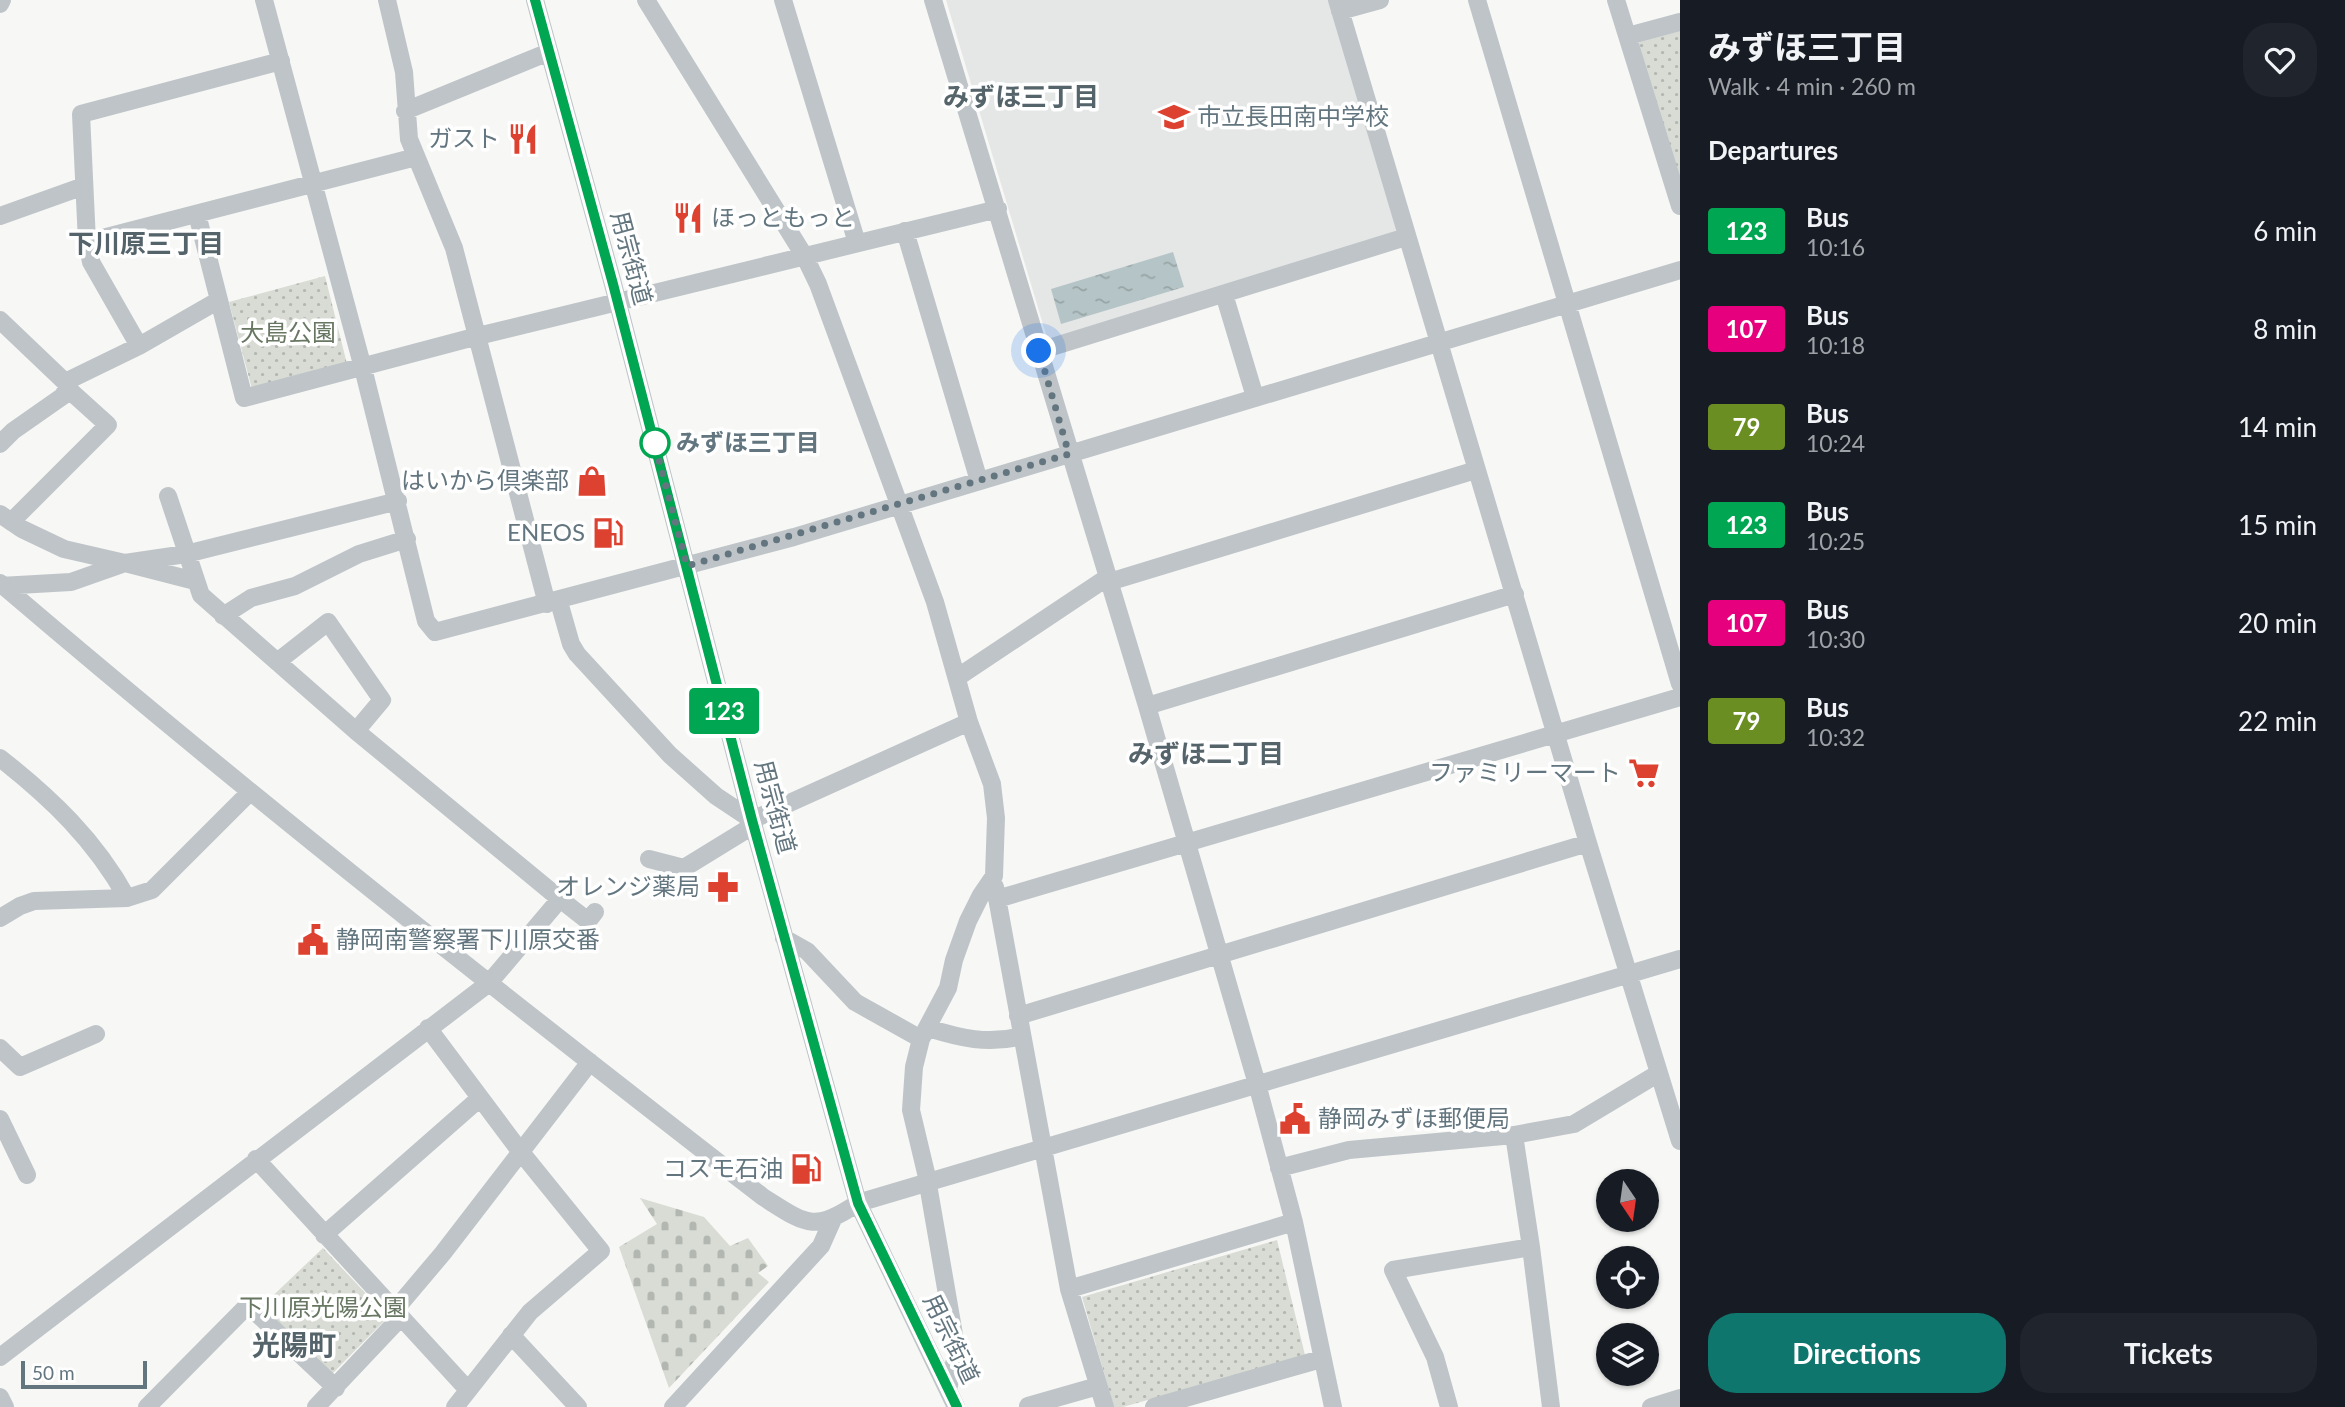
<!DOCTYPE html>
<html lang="en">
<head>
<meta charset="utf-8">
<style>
	body { margin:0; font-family:Lato,"Noto Sans JP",sans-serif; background:#20242c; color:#f1f3f6; height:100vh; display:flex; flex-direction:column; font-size:26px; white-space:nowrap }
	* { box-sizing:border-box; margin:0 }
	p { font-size:23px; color:#9ea1a6 }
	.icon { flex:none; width:38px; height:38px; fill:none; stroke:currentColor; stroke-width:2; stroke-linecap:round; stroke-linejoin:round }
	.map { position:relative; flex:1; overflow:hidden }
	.sheet { display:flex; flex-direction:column; background:#171b24; width:665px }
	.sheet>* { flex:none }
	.badge { padding:0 14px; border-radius:5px; font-size:24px; line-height:46px }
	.needle { width:46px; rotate:167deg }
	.fabs { position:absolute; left:1596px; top:1169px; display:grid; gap:14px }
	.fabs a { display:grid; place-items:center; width:63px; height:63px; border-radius:50%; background:#171b24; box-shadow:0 2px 5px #0004; font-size:35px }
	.scale { position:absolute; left:21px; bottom:18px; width:126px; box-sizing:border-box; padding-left:7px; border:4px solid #63767f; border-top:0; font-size:19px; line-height:24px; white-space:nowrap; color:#63767f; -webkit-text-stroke:5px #fff; paint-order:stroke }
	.you { position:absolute; width:35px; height:35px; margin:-18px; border:5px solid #fff; border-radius:50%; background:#1a73e8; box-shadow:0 0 0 10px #1a73e833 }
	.map>.badge { position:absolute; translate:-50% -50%; box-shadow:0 0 0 4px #fff }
	h2 { padding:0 28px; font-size:26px; line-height:63px }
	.round { display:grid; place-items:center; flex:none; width:74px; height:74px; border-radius:28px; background:#20242c }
	.overview { display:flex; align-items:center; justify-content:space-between; height:119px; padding:0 28px }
	h1 { font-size:33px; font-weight:700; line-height:52px }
	.button { display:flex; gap:14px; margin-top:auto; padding:14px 28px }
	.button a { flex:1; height:80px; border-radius:28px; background:#0f766e; color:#fff; font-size:28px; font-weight:700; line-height:80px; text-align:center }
	.button a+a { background:#20242c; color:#f1f3f6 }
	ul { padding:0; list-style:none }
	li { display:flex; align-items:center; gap:21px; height:98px; padding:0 28px }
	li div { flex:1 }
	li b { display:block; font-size:26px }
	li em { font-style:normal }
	li .badge { min-width:77px; font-weight:700; text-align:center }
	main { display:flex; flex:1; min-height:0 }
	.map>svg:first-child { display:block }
</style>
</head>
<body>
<main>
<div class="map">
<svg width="1680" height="1407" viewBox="0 0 1680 1407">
	<defs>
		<pattern id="cemetery-stones" width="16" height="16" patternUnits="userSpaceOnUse" patternTransform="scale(1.75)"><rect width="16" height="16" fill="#d8dcd4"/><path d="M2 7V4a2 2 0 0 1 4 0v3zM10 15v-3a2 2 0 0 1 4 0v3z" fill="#b3b7b1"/></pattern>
		<pattern id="park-dots" width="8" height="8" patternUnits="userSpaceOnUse" patternTransform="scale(1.75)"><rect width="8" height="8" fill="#d8dcd4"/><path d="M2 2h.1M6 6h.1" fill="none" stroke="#b3b7b1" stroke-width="1.8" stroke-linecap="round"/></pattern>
		<pattern id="water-ripples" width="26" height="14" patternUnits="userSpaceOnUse" patternTransform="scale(1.75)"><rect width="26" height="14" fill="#b5c4c6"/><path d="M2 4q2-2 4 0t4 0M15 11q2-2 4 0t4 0" fill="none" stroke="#97a4a6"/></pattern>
	</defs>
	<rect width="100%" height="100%" fill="#f7f7f5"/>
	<!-- built -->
	<path fill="#e5e7e6" d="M946,0H1332L1401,235L1048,341Z"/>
	<!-- cemetery -->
	<path fill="url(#cemetery-stones)" d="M640,1198L704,1217L730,1246L748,1238L768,1266L758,1273L769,1282L669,1388L619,1247L657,1224Z"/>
	<!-- park -->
	<path fill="url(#park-dots)" d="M1680,31V181L1637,43Z
		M325,276L347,364L252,389L229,302Z
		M1277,1240L1305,1355L1123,1407H1114L1082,1297Z
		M323,1248L388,1317L332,1374L261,1307Z"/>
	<!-- water -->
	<path fill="url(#water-ripples)" d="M1173,252L1184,287L1061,324L1051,289Z"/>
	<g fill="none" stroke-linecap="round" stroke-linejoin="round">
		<!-- minor -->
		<path stroke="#bec4c7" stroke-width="18" d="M264,0L363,368L426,621L435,632L794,537L1680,270
			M387,0L404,72L409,139L454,248L547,604
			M535,0L613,284L752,820L858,1203L956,1407
			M646,0L805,257L818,284L935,602L969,722L992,784L996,818L994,876L981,895L968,921L954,960L948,988L921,1039L914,1067L911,1110L926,1173L957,1352L948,1389
			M783,0L857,243
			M933,0L1147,706L1257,1084L1294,1222L1333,1407
			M1337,0L1588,843L1680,1141
			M1477,0L1680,684
			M1616,0L1680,206
			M0,4L2,0
			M1340,11L1380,0
			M1628,36L1680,22
			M281,61L81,114L87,242L416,157
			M405,111L549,52
			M197,214L244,398L478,336L998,209
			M0,216L84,186
			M905,231L979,481
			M87,242L91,262L139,346
			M1224,294L1255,397
			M0,320L65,382
			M1039,351L1406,237
			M0,444L13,431L63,396L67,388L65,382L139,346L219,300
			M168,496L201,595L356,731L560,899L588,921L595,912
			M0,514L22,529L64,549L125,563L186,554L398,501
			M11,522L108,425L67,388
			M1109,582L1476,470
			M0,583C248,795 505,997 763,1197C806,1224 813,1233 858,1203L1680,959
			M0,586L71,582L125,563L195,581
			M559,602L571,644L577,654L670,755L716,796L752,820L969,722
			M223,616L251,598L295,586L359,554L407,539
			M277,662L328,622L382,700L356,731
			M958,677L1108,577
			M1147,706L1515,594
			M0,758C51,798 95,840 127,898
			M649,859L684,868L754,825
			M995,887L1069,1289L1105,1407
			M997,899L1680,697
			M0,918L20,906L34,901L127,898L152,890L250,792
			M784,938L807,951L855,1002L921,1039
			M1018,1016L1588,843
			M428,1028L520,1151L601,1251L530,1312L455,1407
			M928,1028C960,1038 988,1045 1022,1036
			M0,1048L20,1067L96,1034
			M0,1119L27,1175
			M1514,1135L1531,1247
			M256,1159L468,1390
			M1279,1168L1349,1150L1514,1135L1574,1124L1659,1073
			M324,1235L480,1098
			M1069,1289L1294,1222
			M394,1311L443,1253L590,1062
			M511,1335L578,1407
			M0,1357L489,983L560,899
			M0,1397L5,1407
			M1028,1406L1098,1386
			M147,1407L248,1305L336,1388
			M316,1407L401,1317
			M673,1407L821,1246L833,1219
			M1154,1407L1321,1359
			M1449,1407L1435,1357L1393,1270L1531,1247L1551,1407
			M1651,1407L1680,1398"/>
	</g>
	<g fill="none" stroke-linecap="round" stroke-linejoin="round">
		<defs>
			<path id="line" d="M535,0L613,284L752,820L858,1203L957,1407"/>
		</defs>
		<!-- line casing -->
		<use href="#line" stroke="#fff" stroke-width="16"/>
		<!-- line -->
		<use href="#line" stroke="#00a651" stroke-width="10"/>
		<!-- walk -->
		<path stroke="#63767f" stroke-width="7" stroke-dasharray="0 12.6" d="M655,443L652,434L687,566L1069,454L1039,351"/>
	</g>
	<!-- icons -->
	<defs>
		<symbol id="school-bare" viewBox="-9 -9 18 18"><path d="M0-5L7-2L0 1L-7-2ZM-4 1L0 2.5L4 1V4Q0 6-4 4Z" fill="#dd412f" stroke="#fff" stroke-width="2.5" paint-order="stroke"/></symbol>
		<symbol id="restaurant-bare" viewBox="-9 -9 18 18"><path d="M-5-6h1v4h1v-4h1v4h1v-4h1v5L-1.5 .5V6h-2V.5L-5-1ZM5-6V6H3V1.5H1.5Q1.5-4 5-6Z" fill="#dd412f" stroke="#fff" stroke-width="2.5" paint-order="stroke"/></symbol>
		<symbol id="shop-bare" viewBox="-9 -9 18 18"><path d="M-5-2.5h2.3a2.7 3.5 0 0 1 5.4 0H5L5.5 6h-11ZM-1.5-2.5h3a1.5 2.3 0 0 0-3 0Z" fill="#dd412f" stroke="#fff" stroke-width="2.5" paint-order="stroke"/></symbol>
		<symbol id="fuel-bare" viewBox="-9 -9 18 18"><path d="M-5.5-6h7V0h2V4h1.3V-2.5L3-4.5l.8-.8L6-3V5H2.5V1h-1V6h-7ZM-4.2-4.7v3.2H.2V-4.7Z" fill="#dd412f" stroke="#fff" stroke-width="2.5" paint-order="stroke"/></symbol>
		<symbol id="supermarket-bare" viewBox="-9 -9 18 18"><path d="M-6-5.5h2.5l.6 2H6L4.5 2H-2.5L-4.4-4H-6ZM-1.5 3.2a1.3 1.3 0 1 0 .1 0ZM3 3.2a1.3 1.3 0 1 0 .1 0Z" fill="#dd412f" stroke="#fff" stroke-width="2.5" paint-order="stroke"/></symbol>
		<symbol id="pharmacy-bare" viewBox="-9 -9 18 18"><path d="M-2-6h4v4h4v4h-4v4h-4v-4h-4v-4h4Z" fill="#dd412f" stroke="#fff" stroke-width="2.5" paint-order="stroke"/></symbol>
		<symbol id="civic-bare" viewBox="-9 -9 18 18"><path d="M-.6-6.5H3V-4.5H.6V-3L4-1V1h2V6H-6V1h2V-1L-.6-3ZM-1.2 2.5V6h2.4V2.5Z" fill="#dd412f" stroke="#fff" stroke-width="2.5" paint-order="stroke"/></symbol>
	</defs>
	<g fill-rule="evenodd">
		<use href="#school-bare" x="1152" y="95" width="44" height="44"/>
		<use href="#restaurant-bare" x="501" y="117" width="44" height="44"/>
		<use href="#restaurant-bare" x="666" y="196" width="44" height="44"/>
		<use href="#shop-bare" x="570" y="459" width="44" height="44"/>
		<use href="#fuel-bare" x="586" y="511" width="44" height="44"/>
		<use href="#supermarket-bare" x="1622" y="751" width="44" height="44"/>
		<use href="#pharmacy-bare" x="701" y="865" width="44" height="44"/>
		<use href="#civic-bare" x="291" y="918" width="44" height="44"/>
		<use href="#civic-bare" x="1273" y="1097" width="44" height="44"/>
		<use href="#fuel-bare" x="784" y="1147" width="44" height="44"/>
	</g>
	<!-- markers -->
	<circle fill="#fff" stroke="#00a651" stroke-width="3.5" cx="655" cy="443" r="14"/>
	<g text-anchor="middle" stroke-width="7" stroke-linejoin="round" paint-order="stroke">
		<!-- poi labels -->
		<g font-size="24" fill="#63767f" stroke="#fff" text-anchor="end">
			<text x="1197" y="125" text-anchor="start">市立長田南中学校</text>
			<text x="500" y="147">ガスト</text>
			<text x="711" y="226" text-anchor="start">ほっともっと</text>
			<text x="569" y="489">はいから倶楽部</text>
			<text x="585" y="541">ENEOS</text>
			<text x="1621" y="781">ファミリーマート</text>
			<text x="700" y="895">オレンジ薬局</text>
			<text x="336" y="948" text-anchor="start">静岡南警察署下川原交番</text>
			<text x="1318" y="1127" text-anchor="start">静岡みずほ郵便局</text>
			<text x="783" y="1177">コスモ石油</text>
		</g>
		<!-- street labels -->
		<g font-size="24" fill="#63767f" stroke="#fff">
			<text transform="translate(631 258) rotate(75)" y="8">用宗街道</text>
			<text transform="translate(775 807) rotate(75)" y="8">用宗街道</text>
			<text transform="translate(951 1339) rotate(64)" y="8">用宗街道</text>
		</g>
		<!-- park labels -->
		<g font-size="24" fill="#687762" stroke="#fff">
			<text x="288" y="341">大島公園</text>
			<text x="323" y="1316">下川原光陽公園</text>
		</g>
		<!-- stop labels -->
		<g font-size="24" font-weight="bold" fill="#63767f" stroke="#fff" text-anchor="start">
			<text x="676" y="451">みずほ三丁目</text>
		</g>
		<!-- neighbourhood labels -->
		<g font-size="26" font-weight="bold" fill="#55636a" stroke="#fff">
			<text x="1021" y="106">みずほ三丁目</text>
			<text x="146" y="253">下川原三丁目</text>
			<text x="1206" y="763">みずほ二丁目</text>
		</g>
		<!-- quarter labels -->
		<g font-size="28" font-weight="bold" fill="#55636a" stroke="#fff">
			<text x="294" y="1355">光陽町</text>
		</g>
	</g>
</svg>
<div class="fabs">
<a><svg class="needle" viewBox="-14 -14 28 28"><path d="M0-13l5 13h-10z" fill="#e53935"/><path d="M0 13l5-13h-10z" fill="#9ea1a6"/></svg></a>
<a><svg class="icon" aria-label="locate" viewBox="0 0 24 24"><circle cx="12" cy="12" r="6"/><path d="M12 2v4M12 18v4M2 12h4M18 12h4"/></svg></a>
<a><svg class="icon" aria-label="layers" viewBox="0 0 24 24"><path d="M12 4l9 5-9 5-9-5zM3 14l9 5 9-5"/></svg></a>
</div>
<div class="scale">50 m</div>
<div class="you" style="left:1039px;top:351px"></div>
<b class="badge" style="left:724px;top:711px;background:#00a651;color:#fff">123</b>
</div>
<section class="sheet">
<div class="overview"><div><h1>みずほ三丁目</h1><p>Walk · 4 min · 260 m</p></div><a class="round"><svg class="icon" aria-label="heart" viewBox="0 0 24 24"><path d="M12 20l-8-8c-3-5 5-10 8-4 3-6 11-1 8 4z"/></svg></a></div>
<h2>Departures</h2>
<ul>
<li><span class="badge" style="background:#00a651;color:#fff">123</span><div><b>Bus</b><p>10:16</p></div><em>6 min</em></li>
<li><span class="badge" style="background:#e6007e;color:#fff">107</span><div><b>Bus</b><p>10:18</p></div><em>8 min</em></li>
<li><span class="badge" style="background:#6b8e23;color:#fff">79</span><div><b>Bus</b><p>10:24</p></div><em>14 min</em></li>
<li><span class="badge" style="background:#00a651;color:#fff">123</span><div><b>Bus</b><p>10:25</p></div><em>15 min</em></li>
<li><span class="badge" style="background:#e6007e;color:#fff">107</span><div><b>Bus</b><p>10:30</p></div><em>20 min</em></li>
<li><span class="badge" style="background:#6b8e23;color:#fff">79</span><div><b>Bus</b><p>10:32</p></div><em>22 min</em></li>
</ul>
<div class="button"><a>Directions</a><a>Tickets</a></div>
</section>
</main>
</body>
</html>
